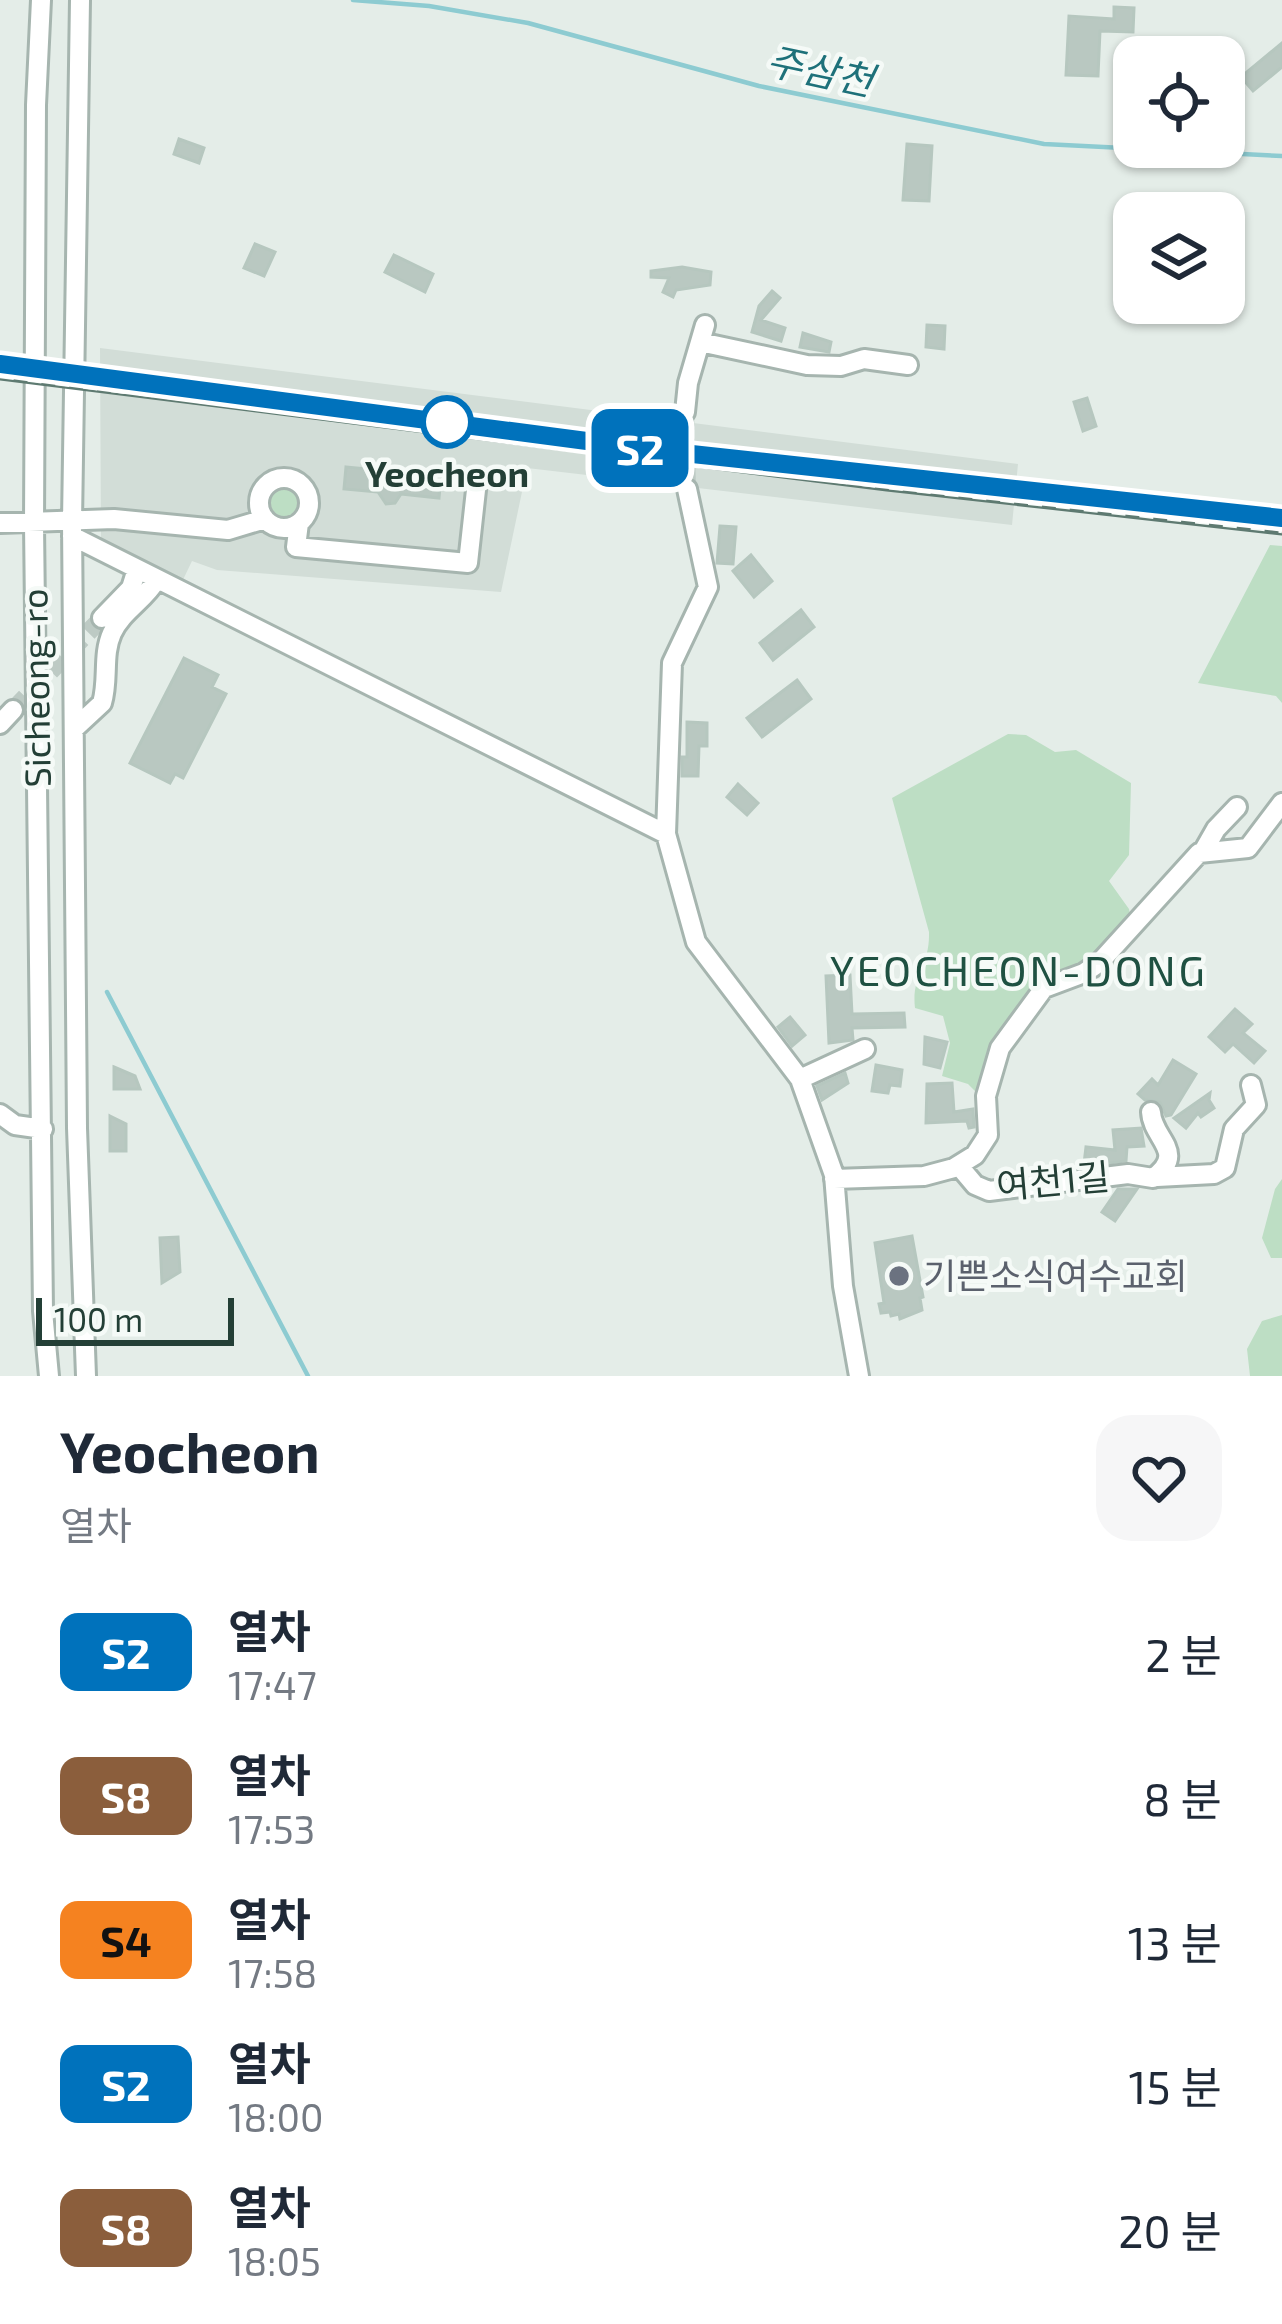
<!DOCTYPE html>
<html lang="ko">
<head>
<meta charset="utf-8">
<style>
	body { margin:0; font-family:"Exo 2","Noto Sans KR",sans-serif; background:#f6f6f7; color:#1f2937; height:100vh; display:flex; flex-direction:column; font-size:45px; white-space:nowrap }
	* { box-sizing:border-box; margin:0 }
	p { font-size:39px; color:#747a83 }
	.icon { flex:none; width:66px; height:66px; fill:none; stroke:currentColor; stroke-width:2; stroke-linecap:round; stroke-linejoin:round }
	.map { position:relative; height:1376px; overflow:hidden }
	.panel { display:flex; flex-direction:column; background:#fff; flex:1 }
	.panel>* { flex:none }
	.badge { padding:0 24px; border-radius:18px; font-size:42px; line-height:78px }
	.buttons { position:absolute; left:1113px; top:36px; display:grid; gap:24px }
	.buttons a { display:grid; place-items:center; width:132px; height:132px; border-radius:24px; background:#fff; box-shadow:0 3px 9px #0004; font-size:60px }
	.scale { position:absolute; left:36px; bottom:30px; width:198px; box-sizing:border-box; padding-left:12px; border:6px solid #233f36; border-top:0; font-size:33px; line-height:42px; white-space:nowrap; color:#233f36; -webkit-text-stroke:9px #f5faf7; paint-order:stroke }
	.map>.badge { position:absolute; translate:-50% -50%; box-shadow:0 0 0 6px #fff }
	.round { display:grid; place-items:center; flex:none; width:126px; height:126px; border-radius:36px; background:#f6f6f7 }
	.overview { display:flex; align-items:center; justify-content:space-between; height:204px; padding:0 60px }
	h1 { font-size:57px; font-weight:700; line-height:90px }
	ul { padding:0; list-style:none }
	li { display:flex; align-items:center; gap:36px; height:144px; padding:0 60px }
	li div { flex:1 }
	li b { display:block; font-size:45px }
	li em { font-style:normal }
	li .badge { min-width:132px; font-weight:700; text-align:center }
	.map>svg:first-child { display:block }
</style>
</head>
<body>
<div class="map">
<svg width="1282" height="1376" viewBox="0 0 1282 1376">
	<rect width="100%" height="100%" fill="#e4ede8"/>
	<!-- built -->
	<path fill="#d2ddd7" d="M100,348L1018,464L1012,525L527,468L501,592L217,570L192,561L180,586L101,543Z"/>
	<!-- green -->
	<path fill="#bddec4" d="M266 503a18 18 0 1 1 36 0a18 18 0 1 1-36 0Z
		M1270,545L1282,546V703L1276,696L1198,683Z
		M1008,734L1026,735L1055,752L1076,750L1131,783L1129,855L1109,881L1129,909L1131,920L1091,963L1050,978L978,1094L968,1084L942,1076L950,1043L943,1016L915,1008C911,975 930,967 929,932L892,798Z
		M1282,1179V1258H1271L1262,1238L1275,1189Z
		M1282,1315V1376H1250L1247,1349L1262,1321Z"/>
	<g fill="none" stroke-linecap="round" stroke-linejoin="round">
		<!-- stream -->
		<path stroke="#8dcbd1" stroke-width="4.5" d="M353,0L429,6L528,23L759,86L1044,144L1282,156
			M107,992L308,1376"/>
	</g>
	<!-- building -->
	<path fill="#b9c8c1" stroke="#b6c7bf" stroke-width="3" d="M1114,7L1134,8L1133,32L1100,31L1098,76L1066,75L1069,16L1114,19Z
		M1282,43V67L1253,91L1241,77Z
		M179,139L204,148L199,163L174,154Z
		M907,144L932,146L929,201L903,200Z
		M255,244L275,252L264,276L244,268Z
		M394,255L433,274L425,292L385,272Z
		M682,267L711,272L710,285L676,290L673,297L663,292L669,278L651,277V271Z
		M772,291L780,298L761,320L785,328L781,341L752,332L759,306Z
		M927,325L945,326L944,349L926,347Z
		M803,333L831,342L829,352L800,347Z
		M1087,398L1096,426L1083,431L1074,402Z
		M346,467L441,476L439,498L401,494L395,503L386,504L378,492L344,489Z
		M720,526L736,527L733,564L717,563Z
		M751,555L772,581L754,597L733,571Z
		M801,610L814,627L773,660L760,643Z
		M184,658L218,675L212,687L226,694L183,778L175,774L170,783L130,763Z
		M797,680L811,699L762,737L747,718Z
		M687,722L707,723V746H699L698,776H682V757H687Z
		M738,784L758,803L747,815L727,797Z
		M850,975L852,1014L904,1013L905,1027L852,1028L853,1040L829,1043L826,976Z
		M1235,1009L1252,1024L1243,1033L1265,1051L1254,1063L1233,1044L1225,1052L1209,1037Z
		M790,1017L805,1035L792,1046L778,1027Z
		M925,1037L947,1042L940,1068L924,1064Z
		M1173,1060L1196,1074L1171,1115L1166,1116L1160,1102L1145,1100L1138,1094L1152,1079L1158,1085Z
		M876,1065L902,1070L900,1086L890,1085L888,1093L872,1091Z
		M114,1067L135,1076L140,1089H114Z
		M845,1073L848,1083L822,1100L817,1086Z
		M952,1083L954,1112L973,1109L974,1127L969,1128L967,1121L926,1123L927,1084Z
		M1210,1093L1209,1100L1214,1108L1201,1117L1198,1113L1186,1128L1174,1118Z
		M110,1116L126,1124V1151H110Z
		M1141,1128L1144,1146L1127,1147L1126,1161L1060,1169L1084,1164L1086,1147L1115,1150L1113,1130Z
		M1118,1189H1137L1115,1221L1102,1212Z
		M912,1236L923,1297L920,1298L922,1310L900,1319L899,1314L891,1316L890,1312L881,1313L879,1304L884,1303L875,1243Z
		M178,1237L180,1272L162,1283L160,1238Z"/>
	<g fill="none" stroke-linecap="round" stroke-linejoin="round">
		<!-- minor-tunnel -->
		<path stroke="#bdcac4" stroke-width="18" stroke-dasharray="18 9" stroke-linecap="butt" d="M685,412L687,489
			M13,710L102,618"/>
		<defs>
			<path id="minor" d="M41,0L36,105L34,524L43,1311L49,1376
				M80,0L72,522L77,1128L86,1376
				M700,342L807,365L841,366L864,359L908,365
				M685,412L688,383L705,325
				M259 503a25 25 0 1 1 50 0a25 25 0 1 1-50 0Z
				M687,489L708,587L672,663L666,834L696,942L800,1079L834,1175L843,1286L859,1376
				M0,523L114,519L228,530L265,519
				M299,523L296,547L468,563L476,490
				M72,536L666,834
				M102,618L131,588L137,569
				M0,724L13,710
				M74,729L102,703C109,680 102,655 112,633C122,611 145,600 157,579
				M1204,850L1216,829L1237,807
				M800,1079L865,1049
				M0,1114L15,1125L43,1129
				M959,1166L975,1185L989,1191L1128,1174L1153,1178C1188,1152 1152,1139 1151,1112
				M1157,1177L1214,1174L1225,1168L1234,1129L1256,1105L1251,1085
				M834,1179L924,1176L954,1168L975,1155L988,1135L986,1096L1000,1048L1044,988L1084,973L1100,962L1199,853L1248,848L1282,803"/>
		</defs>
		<!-- minor casing -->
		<use href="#minor" stroke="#a6b5af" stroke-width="24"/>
		<!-- minor -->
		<use href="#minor" stroke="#fff" stroke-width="18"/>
		<defs>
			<path id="rail" d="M0,376L887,487L1282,531"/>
		</defs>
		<!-- rail casing -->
		<use href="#rail" stroke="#5e7a71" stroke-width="9"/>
		<!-- rail -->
		<use href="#rail" stroke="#f5faf7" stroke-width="4.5" stroke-dasharray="14" stroke-linecap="butt"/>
	</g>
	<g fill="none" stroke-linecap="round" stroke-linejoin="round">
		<defs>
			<path id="line" d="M0,364L655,450L1282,518"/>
		</defs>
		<!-- line casing -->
		<use href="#line" stroke="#fff" stroke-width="27"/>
		<!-- line -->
		<use href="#line" stroke="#0072bc" stroke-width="18"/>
	</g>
	<!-- markers -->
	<circle fill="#fff" stroke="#0072bc" stroke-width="6" cx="447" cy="422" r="24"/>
	<circle fill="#6b7280" stroke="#f5faf7" stroke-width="4.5" cx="899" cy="1276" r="12"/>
	<g text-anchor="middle" stroke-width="9" stroke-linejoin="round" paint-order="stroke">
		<!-- stop labels -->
		<g font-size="36" font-weight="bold" fill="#233f36" stroke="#f5faf7">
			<text x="447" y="487">Yeocheon</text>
		</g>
		<!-- street labels -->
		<g font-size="36" fill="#233f36" stroke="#f5faf7">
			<text transform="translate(36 688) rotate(-91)" y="13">Sicheong-ro</text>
			<text transform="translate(1053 1181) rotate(-5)" y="13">여천1길</text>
		</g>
		<!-- worship labels -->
		<g font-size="36" fill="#5b616d" stroke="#f5faf7" text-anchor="start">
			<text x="923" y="1289">기쁜소식여수교회</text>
		</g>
		<!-- water labels -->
		<g font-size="39" font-style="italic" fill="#1e717a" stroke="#f5faf7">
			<text transform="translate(820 71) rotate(12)" y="14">주삼천</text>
		</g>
		<!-- quarter labels -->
		<g font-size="42" letter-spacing="3" fill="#1f5142" stroke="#f5faf7">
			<text x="1019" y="986">YEOCHEON-DONG</text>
		</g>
	</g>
</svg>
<div class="buttons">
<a><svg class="icon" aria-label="locate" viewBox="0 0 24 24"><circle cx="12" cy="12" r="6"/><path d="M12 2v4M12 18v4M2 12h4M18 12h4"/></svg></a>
<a><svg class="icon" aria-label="layers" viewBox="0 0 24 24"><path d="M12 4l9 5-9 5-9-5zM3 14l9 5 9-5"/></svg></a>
</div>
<div class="scale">100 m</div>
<b class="badge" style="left:640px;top:448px;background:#0072bc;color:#fff">S2</b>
</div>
<section class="panel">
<div class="overview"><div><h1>Yeocheon</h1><p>열차</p></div><a class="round"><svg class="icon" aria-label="heart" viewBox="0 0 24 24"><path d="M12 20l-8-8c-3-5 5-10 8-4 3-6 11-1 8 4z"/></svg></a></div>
<ul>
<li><span class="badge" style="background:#0072bc;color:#fff">S2</span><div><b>열차</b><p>17:47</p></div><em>2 분</em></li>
<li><span class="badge" style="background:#8b5e3c;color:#fff">S8</span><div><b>열차</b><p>17:53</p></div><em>8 분</em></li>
<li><span class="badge" style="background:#f58220;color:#111">S4</span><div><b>열차</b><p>17:58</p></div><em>13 분</em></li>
<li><span class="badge" style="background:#0072bc;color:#fff">S2</span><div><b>열차</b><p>18:00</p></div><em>15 분</em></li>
<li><span class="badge" style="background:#8b5e3c;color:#fff">S8</span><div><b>열차</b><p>18:05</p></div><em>20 분</em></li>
</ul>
</section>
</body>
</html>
